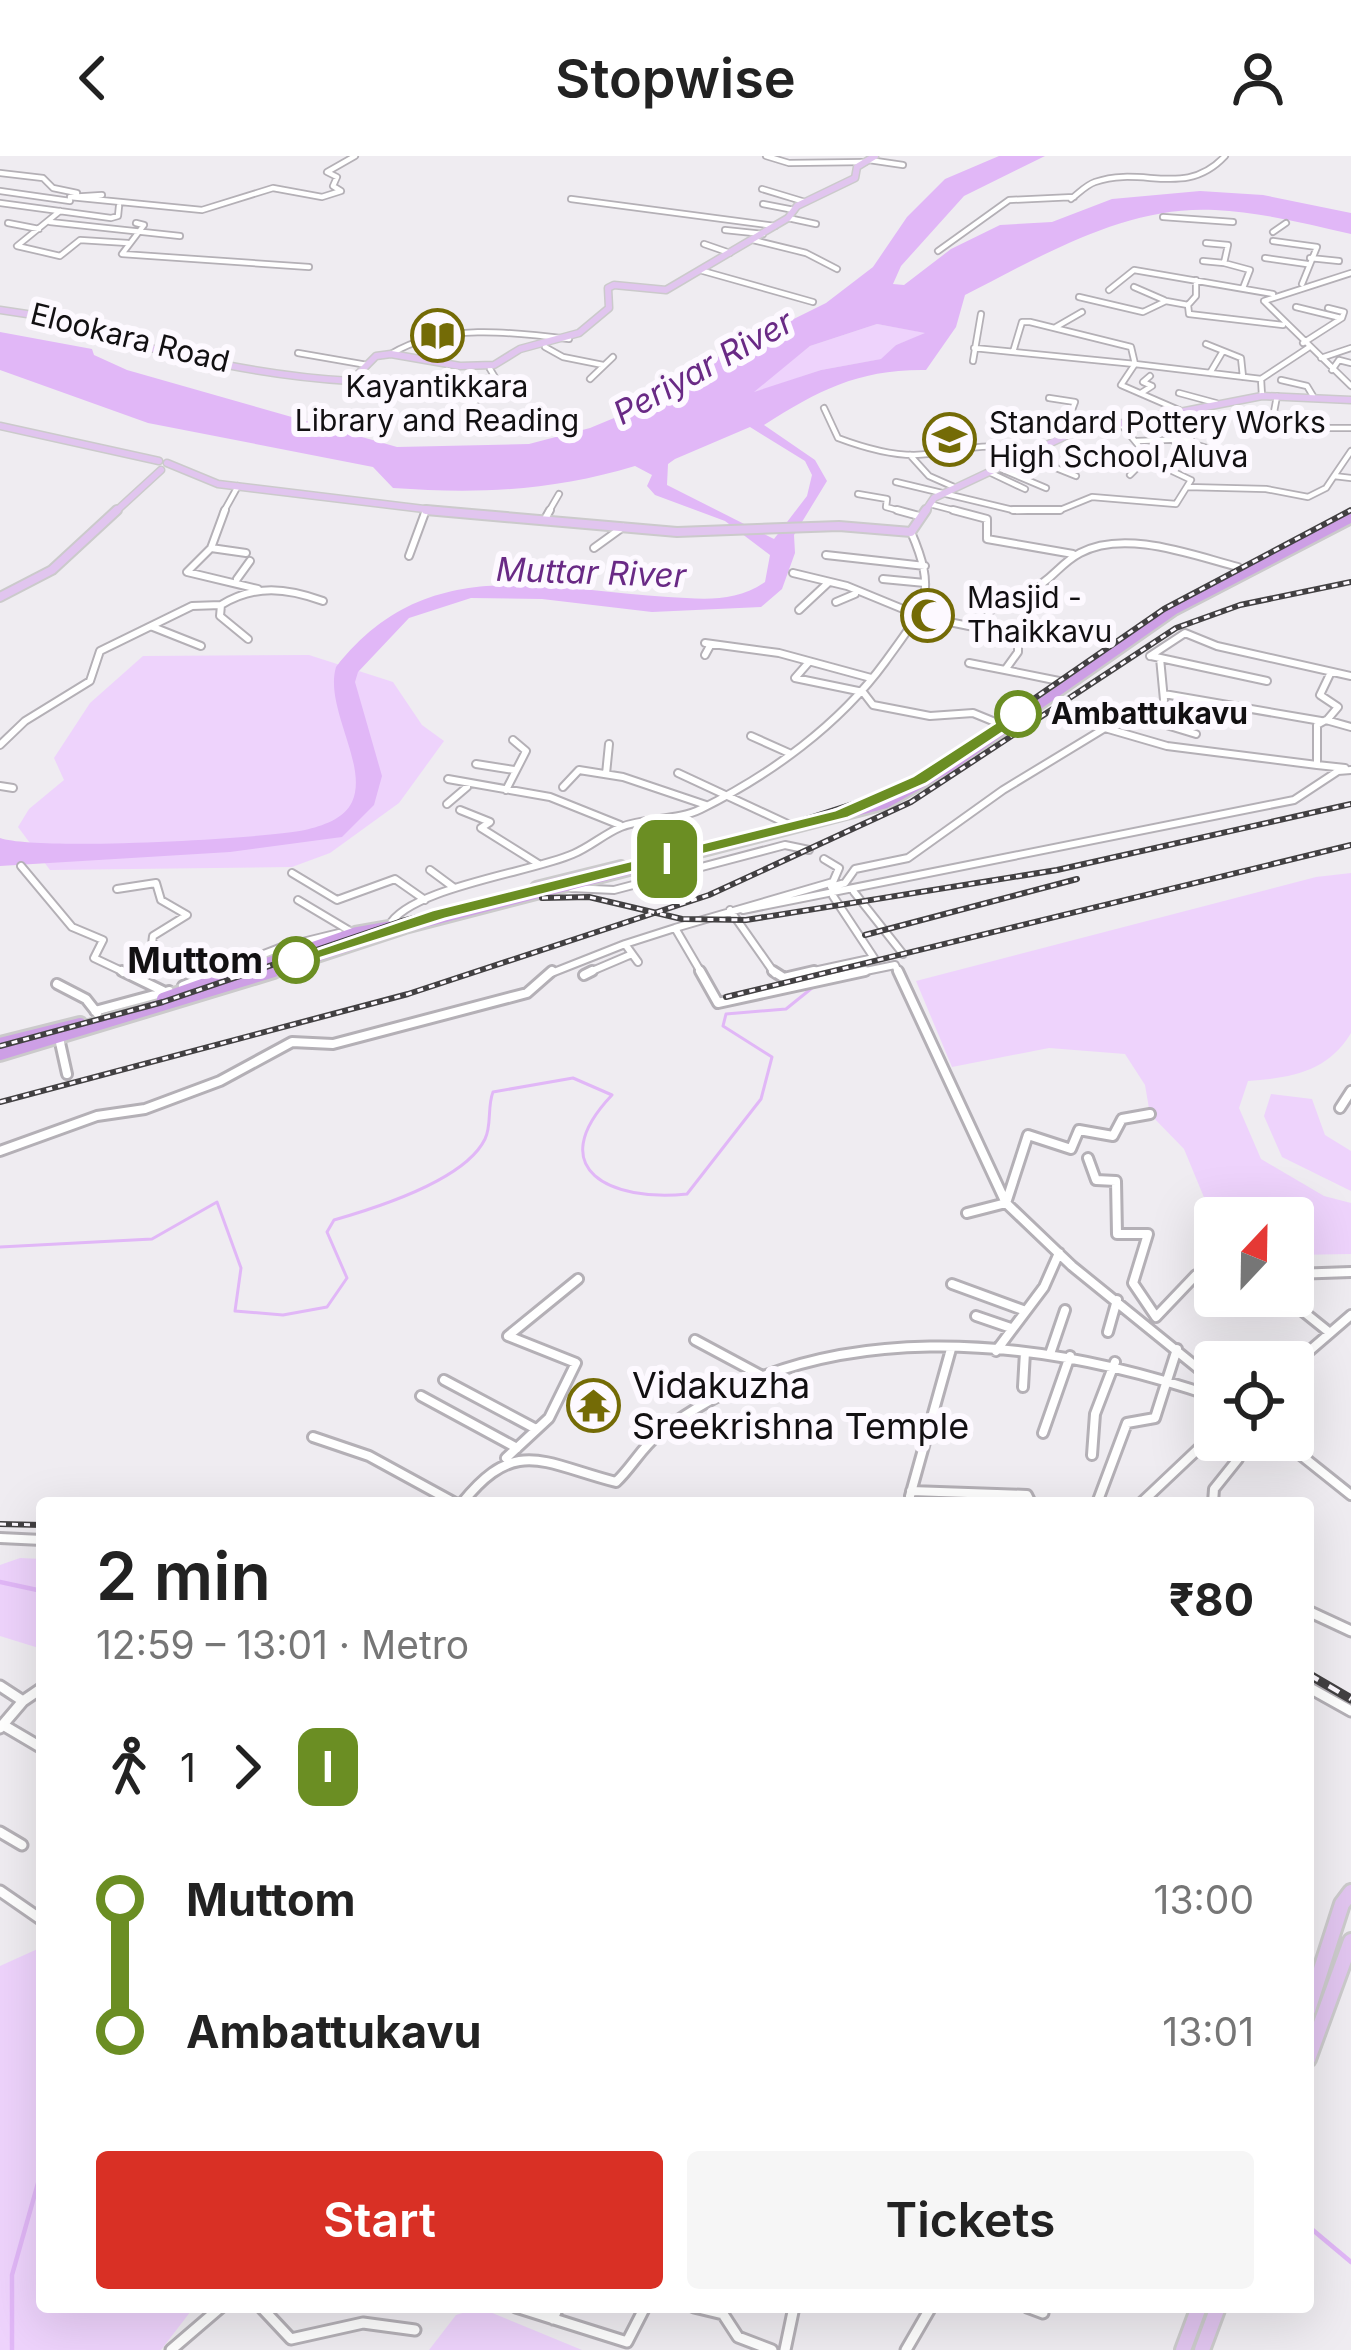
<!DOCTYPE html>
<html lang="en">
<head>
<meta charset="utf-8">
<style>
	body { margin:0; font-family:Inter,sans-serif; background:#f6f6f6; color:#222; height:100vh; display:flex; flex-direction:column; font-size:45px; white-space:nowrap }
	* { box-sizing:border-box; margin:0 }
	p { font-size:39px; color:#767676 }
	.icon { flex:none; width:66px; height:66px; fill:none; stroke:currentColor; stroke-width:2; stroke-linecap:round; stroke-linejoin:round }
	.map { position:relative; flex:1; overflow:hidden }
	.sheet { position:absolute; left:36px; top:1341px; width:1278px; height:816px; display:flex; flex-direction:column; background:#fff; border-radius:12px; box-shadow:0 12px 48px #0002 }
	.sheet>* { flex:none }
	.badge { padding:0 24px; border-radius:18px; font-size:42px; line-height:78px }
	.needle { width:78px; rotate:22deg }
	.tools { position:absolute; left:1194px; top:1041px; display:grid; gap:24px }
	.tools a { display:grid; place-items:center; width:120px; height:120px; border-radius:12px; background:#fff; box-shadow:0 12px 48px #0002; font-size:60px }
	.map>.badge { position:absolute; translate:-50% -50%; box-shadow:0 0 0 6px #fff }
	.legs { display:flex; align-items:center; gap:18px; height:132px; padding:0 60px; font-size:39px }
	.legs p { margin-inline-start:auto }
	.summary { display:flex; align-items:center; justify-content:space-between; height:204px; padding:0 60px }
	h1 { font-size:66px; font-weight:600; line-height:90px }
	.primary-button { display:flex; gap:24px; margin-top:auto; padding:24px 60px }
	.primary-button a { flex:1; height:138px; border-radius:12px; background:#d93025; color:#fff; font-size:48px; font-weight:600; line-height:138px; text-align:center }
	.primary-button a+a { background:#f6f6f6; color:#222 }
	ul { padding:0 60px; list-style:none }
	li { display:flex; align-items:center; gap:42px; height:132px; font-size:45px }
	li i { display:grid; place-items:center; width:18px; height:100%; margin:0 15px; background:currentColor }
	li i::after { content:''; width:30px; height:30px; margin:-15px; border:9px solid; border-radius:50%; background:#fff }
	li p { margin-inline-start:auto }
	li:first-child i { background:linear-gradient(#0000 50%,currentColor 0) }
	li:last-child i { background:linear-gradient(currentColor 50%,#0000 0) }
	header { display:flex; justify-content:space-between; align-items:center; height:156px; padding:0 60px; background:#fff; font-size:54px; font-weight:600 }
	.map>svg:first-child { display:block }
</style>
</head>
<body>
<header><svg class="icon" aria-label="back" viewBox="0 0 24 24"><path d="M15 5l-7 7 7 7"/></svg>Stopwise<svg class="icon" aria-label="person" viewBox="0 0 24 24"><circle cx="12" cy="8" r="4"/><path d="M4 21q1-7 8-7t8 7"/></svg></header>
<div class="map">
<svg width="1351" height="2194" viewBox="0 0 1351 2194">
	<rect width="100%" height="100%" fill="#efecf1"/>
	<!-- green -->
	<path fill="#eed3fc" d="M877,168L927,177L896,189L882,203L821,214L750,238L810,190Z
		M309,499L393,526L422,569L444,585L399,647L330,697L292,711L50,714L18,671L29,653L64,624L54,602L90,547L143,500Z
		M1351,717V877C1328,916 1290,922 1248,925L1239,952L1261,1003L1324,1040L1351,1047V1098L1293,1099V1062H1215V1068L1184,993L1150,958L1145,929L1125,898L1049,892L952,911L916,825L1316,721Z
		M1271,938L1312,943L1325,979L1351,995V1035L1282,1001L1264,960Z
		M20,1402L42,1403V1493L0,1480V1409Z
		M42,1791V2151H194L161,2194H0V1810Z
		M472,2154H485L582,2194H429L456,2159Z"/>
	<!-- water -->
	<path fill="#e1b7f7" fill-rule="evenodd" d="M999,0H1045L964,40L901,110L893,128L904,129L951,93L1000,69L1052,66L1112,43L1200,35L1263,39L1351,57V78C1307,68 1261,56 1215,54C1125,49 1042,100 965,139L956,171L926,214C859,213 819,234 764,269L815,304L827,325L794,379L795,397L782,433L761,451L652,456L542,443L471,442L409,462L358,516L355,526L382,620L374,649L342,681L230,696L0,710V682C36,695 262,683 305,674C322,670 344,663 352,646C369,610 324,551 336,511C426,396 542,433 668,441C703,443 734,447 765,426L770,399L725,365L655,339L647,330L652,319L635,310C552,335 479,338 393,332L373,311L148,267L0,214V176L92,193L94,199L127,214L397,291L529,288L590,272L643,250L659,230L826,147L873,111L907,61L945,23ZM877,168L925,177L896,189L881,203L821,214L754,236L810,190ZM750,271L805,305L812,319L807,340L774,383L667,329L668,308L675,303Z"/>
	<g fill="none" stroke-linecap="round" stroke-linejoin="round">
		<!-- stream-far1 -->
		<path stroke="#e1b7f7" stroke-width="3" d="M0,1091L152,1083L217,1046L241,1112L235,1155L283,1159L327,1151L347,1122L327,1076L334,1064C376,1052 465,1024 485,983C492,969 487,951 493,936L573,922L612,939C541,1014 612,1046 687,1038L761,943L772,901L723,870L726,858L786,853L812,832"/>
		<!-- stream -->
		<path stroke="#e1b7f7" stroke-width="4.5" d="M0,1426L42,1435
			M1308,2070L1351,2106
			M12,2194V2119L42,2013"/>
		<defs>
			<path id="minor-far3" d="M766,0L789,7L865,6
				M869,4L903,9
				M0,17L43,22L53,32L77,37
				M762,33L805,46
				M0,35L70,45
				M102,39L70,41L202,54L273,32L322,41L341,35L333,30L337,21L327,16L355,0
				M571,43L775,70
				M1071,43C1079,37 1086,29 1095,26C1143,9 1185,43 1225,0
				M0,47L111,62L118,60L119,50
				M763,48L794,54
				M60,55L17,90L60,100L80,84L128,87
				M1163,61L1233,66
				M788,62L816,68
				M50,66L180,80
				M8,67L39,73
				M136,67L144,69L122,98L309,111
				M725,74L763,78
				M1273,76L1286,67
				M753,84L806,97L837,113
				M1273,85L1317,91L1302,128
				M1206,87L1228,89L1224,107L1250,114L1243,132
				M704,88L730,97
				M938,95L1009,44L1074,41
				M1265,102L1307,108
				M1310,102L1339,105
				M1203,105L1224,107
				M703,115L813,146
				M1351,117L1264,145L1351,230
				M1134,131L1164,144
				M1109,134L1134,114L1273,138
				M1079,141L1143,156L1166,145L1188,149L1196,140V124
				M1188,149L1189,158L1283,169
				M1296,151L1341,162
				M1056,171L1082,156
				M1303,187L1342,162L1344,156L1328,152
				M1206,188L1241,202L1243,221
				M545,191L563,201L603,209
				M974,192L1135,208L1121,229L1181,255
				M1013,196L1022,166H1030L1131,191L1135,208L1261,223
				M298,197L367,209
				M391,198C441,167 513,176 569,183
				M1321,202L1351,192
				M973,205L981,158
				M1332,214L1339,204L1351,207
				M1210,217L1223,195
				M590,223L613,201
				M1281,224L1307,230L1313,240
				M1141,237L1152,230L1143,226L1150,220
				M1179,237L1216,247
				M1262,240L1261,223L1308,192
				M1049,242L1075,246L1064,275
				M824,252L838,282C862,291 888,299 914,299C956,298 986,281 1028,298
				M1158,259L1169,272
				M484,260L473,247L499,228L490,213
				M990,262L1072,277
				M1120,267L1148,301L1130,319
				M1271,272L1277,240
				M1326,272H1351
				M1173,284L1184,298L1224,311
				M1137,285L1191,283
				M1184,285L1217,295
				M1081,296L1099,298
				M910,299L929,320L954,331
				M1026,300L1076,320
				M1001,313L1046,332
				M991,317L1025,333
				M1334,320L1351,295
				M896,326L1017,355L1060,354L1092,341L1176,348L1191,324L1172,315
				M1187,331L1266,333L1308,341L1326,332L1334,320L1351,322
				M858,338L887,343L886,351L908,357
				M930,348L964,357
				M223,357L238,330
				M548,357L559,338"/>
			<path id="minor-far2" d="M225,354L211,392L187,416L258,433
				M897,354L919,360
				M953,354L987,363V383L1073,398
				M1013,354H1060
				M545,363L550,354
				M211,392L246,397
				M594,392L623,371
				M826,399L925,410
				M409,400L426,354
				M793,417L847,430L920,460L1018,480V496L1005,514L1059,525
				M237,423L250,405
				M883,423L925,427
				M1028,436C1053,424 1059,408 1080,397C1125,373 1192,399 1238,411
				M836,446L855,438
				M799,454L829,426
				M153,471L201,490
				M981,471L997,443
				M248,483L220,460L221,449C255,428 287,432 323,445
				M705,487L779,497L871,522
				M705,499L711,488
				M1150,500L1185,477L1217,490L1351,520
				M1151,500L1267,525
				M1160,502L1164,544L1158,561L1163,568L1196,578
				M809,506L795,522L863,536L873,549L930,560L973,557L1000,568
				M969,507L1005,514
				M1164,538L1321,565
				M1327,564L1338,551L1320,539L1331,516
				M751,580L789,597
				M0,589L25,565L90,525L100,495L192,450L221,449
				M476,608L514,614
				M1317,609L1345,612
				M678,617L792,670
				M606,618L609,588
				M448,623L550,641L620,669
				M0,630L13,632
				M563,631L579,614L623,621L706,649
				M506,634L526,595L513,584
				M447,648L467,631
				M460,654L490,666L481,672L537,707
				M21,710L72,771L103,784L94,802L128,818
				M430,714L453,731
				M292,717L337,744L395,723L425,744
				M831,731L845,727L855,713L908,702L1003,634L1105,572L1167,590L1317,609V569L1326,564L1351,571
				M571,732L614,734L785,689L809,694
				M117,733L156,727L161,744L187,759L153,780L151,796L123,817
				M854,736L903,798
				M298,744L350,775
				M730,754L775,818
				M743,754L1294,644L1338,615L1351,614
				M389,770C408,732 533,716 573,698C590,691 604,678 621,671C646,661 677,665 701,653C770,619 839,569 885,506C923,453 939,440 911,376
				M638,806L625,788L675,772
				M212,818L282,791L339,777
				M549,818L625,788
				M585,818L632,798
				M702,818L675,772L833,726L839,712L824,703
				M800,818L874,802L833,740
				M851,818L895,809L899,818"/>
			<path id="minor-far1" d="M122,815L163,835
				M700,815L718,847L865,815
				M773,815L784,822L814,815
				M898,815L1006,1047L1072,1110L1215,1226
				M584,819L592,815
				M57,828L86,843L97,857
				M183,830L220,815
				M95,855L169,835
				M59,882L67,918
				M1340,952L1351,935
				M0,995L97,960L145,953L220,925L292,886L333,888L527,837L552,815
				M1088,1002L1096,1024L1116,1025L1117,1078H1148L1133,1127L1156,1161L1196,1119L1215,1115
				M967,1057L1006,1047L1028,979L1071,993L1079,974L1113,980L1122,963L1150,958
				M1293,1118L1351,1116
				M952,1128L1023,1154
				M1284,1140L1330,1177
				M976,1160L1011,1172
				M1108,1176L1117,1144
				M695,1184L766,1222
				M996,1195L1044,1131L1059,1097
				M1050,1198L1065,1154
				M1293,1209L1351,1159
				M444,1224L536,1273
				M1023,1231L1025,1196
				M421,1240L517,1292
				M1043,1277L1070,1200
				M313,1281L369,1300L455,1347
				M1282,1284L1351,1339
				M1092,1299L1095,1258L1115,1206
				M506,1302L549,1262L576,1207L508,1180L578,1123
				M911,1335L1027,1339L1031,1347
				M910,1340L951,1193
				M462,1347C516,1280 542,1307 616,1326C632,1311 642,1291 659,1278C818,1155 1037,1180 1215,1241
				M1097,1347L1127,1267L1155,1262L1177,1193
				M1141,1347L1215,1277
				M1213,1347L1214,1333L1238,1303L1217,1284
				M0,1382L42,1384"/>
			<path id="minor" d="M1308,1455L1351,1475
				M0,1530L23,1545L0,1572
				M1308,1531L1351,1555
				M23,1545L42,1532
				M3,1569L42,1592
				M0,1676L22,1689
				M0,1735L42,1764
				M261,2151L291,2183L363,2167L415,2174
				M516,2151L627,2186L645,2151
				M694,2151L723,2158L738,2181L772,2194
				M1027,2151L1043,2157
				M553,2163L558,2151
				M171,2194L221,2151
				M785,2194L794,2151
				M906,2194L931,2151"/>
			<path id="major-far2" d="M0,154L100,169L103,180C187,202 264,220 351,225L376,200L391,198L460,210L494,209L520,193L579,177L609,152L608,132L614,129L666,134L788,62L797,50L855,22L857,11L875,0
				M0,270L159,305
				M167,307L218,328L457,357
				M114,357L161,314
				M924,357L934,342L1072,277L1262,240L1351,244"/>
			<path id="major-far1" d="M426,354L677,376L839,370L911,376L926,354
				M0,441L52,414L117,354"/>
			<path id="major" d="M1308,1854L1342,1748L1351,1736
				M1308,1903L1351,1785
				M1183,2194L1199,2151
				M1202,2194L1218,2151"/>
			<path id="highway-far1" d="M536,731L621,710
				M233,818L355,776L389,770
				M265,818L405,772L885,648L950,611L1174,454L1351,362"/>
			<path id="highway" d="M163,843L242,815
				M0,888L80,868
				M0,898L274,815"/>
		</defs>
		<!-- minor-far3 casing -->
		<use href="#minor-far3" stroke="#b4b0b6" stroke-width="8"/>
		<!-- minor-far2 casing -->
		<use href="#minor-far2" stroke="#b4b0b6" stroke-width="10"/>
		<!-- minor-far1 casing -->
		<use href="#minor-far1" stroke="#b4b0b6" stroke-width="14"/>
		<!-- minor casing -->
		<use href="#minor" stroke="#b4b0b6" stroke-width="15"/>
		<!-- major-far2 casing -->
		<use href="#major-far2" stroke="#cbcacb" stroke-width="9"/>
		<!-- major-far1 casing -->
		<use href="#major-far1" stroke="#cbcacb" stroke-width="12"/>
		<!-- major casing -->
		<use href="#major" stroke="#cbcacb" stroke-width="20"/>
		<!-- highway-far1 casing -->
		<use href="#highway-far1" stroke="#cbcacb" stroke-width="14"/>
		<!-- highway casing -->
		<use href="#highway" stroke="#cbcacb" stroke-width="18"/>
		<!-- minor-far3 -->
		<use href="#minor-far3" stroke="#fff" stroke-width="4.5"/>
		<!-- minor-far2 -->
		<use href="#minor-far2" stroke="#fff" stroke-width="6"/>
		<!-- minor-far1 -->
		<use href="#minor-far1" stroke="#fff" stroke-width="8"/>
		<!-- minor -->
		<use href="#minor" stroke="#fff" stroke-width="9"/>
		<!-- major-far2 -->
		<use href="#major-far2" stroke="#e1c5ef" stroke-width="6"/>
		<!-- major-far1 -->
		<use href="#major-far1" stroke="#e1c5ef" stroke-width="8"/>
		<!-- major -->
		<use href="#major" stroke="#e1c5ef" stroke-width="14"/>
		<!-- highway-far1 -->
		<use href="#highway-far1" stroke="#cd9fe5" stroke-width="9"/>
		<!-- highway -->
		<use href="#highway" stroke="#cd9fe5" stroke-width="12"/>
		<defs>
			<path id="rail-far1" d="M542,742L589,741L682,763L746,764L1057,714L1351,648
				M865,779L1077,723
				M726,841L1351,689
				M0,890L163,846L402,765L775,673L887,637L932,613L1164,453L1351,354
				M0,946L408,838L709,739L911,646L1176,472L1240,449L1351,426
				M0,1368L42,1369"/>
			<path id="rail" d="M1308,1518L1351,1543"/>
		</defs>
		<!-- rail-far1 casing -->
		<use href="#rail-far1" stroke="#424042" stroke-width="6"/>
		<!-- rail casing -->
		<use href="#rail" stroke="#424042" stroke-width="9"/>
		<!-- rail-far1 -->
		<use href="#rail-far1" stroke="#fdf9ff" stroke-width="3" stroke-dasharray="6" stroke-linecap="butt"/>
		<!-- rail -->
		<use href="#rail" stroke="#fdf9ff" stroke-width="4.5" stroke-dasharray="12" stroke-linecap="butt"/>
	</g>
	<!-- line-1 -->
	<path fill="#6b8e23" stroke="#fff" stroke-width="3" d="M1018,552L1025,554V562L926,628L848,662L445,763L296,810L286,804L432,754L835,654L913,620Z"/>
	<!-- icons -->
	<defs>
		<symbol id="library-ring" viewBox="-11 -11 22 22"><circle r="9.5" fill="#fdf9ff" stroke="#746b06" stroke-width="1.5"/><path d="M-6-4Q-3-5.5-.7-3.5V5Q-3 3-6 4ZM6-4Q3-5.5 .7-3.5V5Q3 3 6 4Z" fill="#746b06"/></symbol>
		<symbol id="school-ring" viewBox="-11 -11 22 22"><circle r="9.5" fill="#fdf9ff" stroke="#746b06" stroke-width="1.5"/><path d="M0-5L7-2L0 1L-7-2ZM-4 1L0 2.5L4 1V4Q0 6-4 4Z" fill="#746b06"/></symbol>
		<symbol id="mosque-ring" viewBox="-11 -11 22 22"><circle r="9.5" fill="#fdf9ff" stroke="#746b06" stroke-width="1.5"/><path d="M3.5-4.9A6 6 0 1 0 3.5 4.9A5 5 0 1 1 3.5-4.9Z" fill="#746b06"/></symbol>
		<symbol id="temple-ring" viewBox="-11 -11 22 22"><circle r="9.5" fill="#fdf9ff" stroke="#746b06" stroke-width="1.5"/><path d="M0-6L5-2H3V0L6.5 2.5H4V6H1.5V3h-3V6H-4V2.5H-6.5L-3 0V-2H-5Z" fill="#746b06"/></symbol>
	</defs>
	<g fill-rule="evenodd">
		<use href="#library-ring" x="408" y="150" width="59" height="59"/>
		<use href="#school-ring" x="920" y="254" width="59" height="59"/>
		<use href="#mosque-ring" x="898" y="430" width="59" height="59"/>
		<use href="#temple-ring" x="564" y="1220" width="59" height="59"/>
	</g>
	<!-- markers -->
	<g fill="#fff" stroke="#6b8e23" stroke-width="6">
		<circle cx="1018" cy="558" r="21"/>
		<circle cx="296" cy="804" r="21"/>
	</g>
	<g text-anchor="middle" stroke-width="12" stroke-linejoin="round" paint-order="stroke">
		<!-- far-street labels -->
		<g font-size="30" fill="#121012" stroke="#fdf9ff">
			<text transform="translate(130 182) rotate(14)" y="10">Elookara Road</text>
		</g>
		<!-- far-poi labels -->
		<g font-size="30" fill="#121012" stroke="#fdf9ff" text-anchor="start">
			<text x="437" y="241" text-anchor="middle">Kayantikkara<tspan x="437" dy="34">Library and Reading</tspan></text>
			<text x="989" y="277">Standard Pottery Works<tspan x="989" dy="34">High School,Aluva</tspan></text>
			<text x="967" y="452">Masjid -<tspan x="967" dy="34">Thaikkavu</tspan></text>
		</g>
		<!-- far-stop labels -->
		<g font-size="30" font-weight="bold" fill="#121012" stroke="#fdf9ff" text-anchor="start">
			<text x="1051" y="568">Ambattukavu</text>
		</g>
		<!-- far-water labels -->
		<g font-size="33" font-style="italic" fill="#692985" stroke="#fdf9ff">
			<text transform="translate(703 211) rotate(-29)" y="12">Periyar River</text>
			<text transform="translate(591 416) rotate(2)" y="12">Muttar River</text>
		</g>
		<!-- stop labels -->
		<g font-size="36" font-weight="bold" fill="#121012" stroke="#fdf9ff" text-anchor="end">
			<text x="263" y="817">Muttom</text>
		</g>
		<!-- poi labels -->
		<g font-size="36" fill="#121012" stroke="#fdf9ff" text-anchor="start">
			<text x="632" y="1242">Vidakuzha<tspan x="632" dy="41">Sreekrishna Temple</tspan></text>
		</g>
	</g>
</svg>
<div class="tools">
<a><svg class="needle" viewBox="-14 -14 28 28"><path d="M0-13l5 13h-10z" fill="#e53935"/><path d="M0 13l5-13h-10z" fill="#767676"/></svg></a>
<a><svg class="icon" aria-label="locate" viewBox="0 0 24 24"><circle cx="12" cy="12" r="6"/><path d="M12 2v4M12 18v4M2 12h4M18 12h4"/></svg></a>
</div>
<b class="badge" style="left:667px;top:703px;background:#6b8e23;color:#fff">I</b>
<section class="sheet">
<div class="summary"><div><h1>2 min</h1><p>12:59 – 13:01 · Metro</p></div><b>₹80</b></div>
<div class="legs"><svg class="icon" aria-label="walk" viewBox="0 0 24 24"><circle cx="13" cy="4" r="2"/><path d="M13 8l-2 6 4 7M11 14l-3 7M7 12l3-4h3l4 4"/></svg>1<svg class="icon" aria-label="forward" viewBox="0 0 24 24"><path d="M9 5l7 7-7 7"/></svg><b class="badge" style="background:#6b8e23;color:#fff">I</b></div>
<ul>
<li><i style="color:#6b8e23"></i><b>Muttom</b><p>13:00</p></li>
<li><i style="color:#6b8e23"></i><b>Ambattukavu</b><p>13:01</p></li>
</ul>
<div class="primary-button"><a>Start</a><a>Tickets</a></div>
</section>
</div>
</body>
</html>
